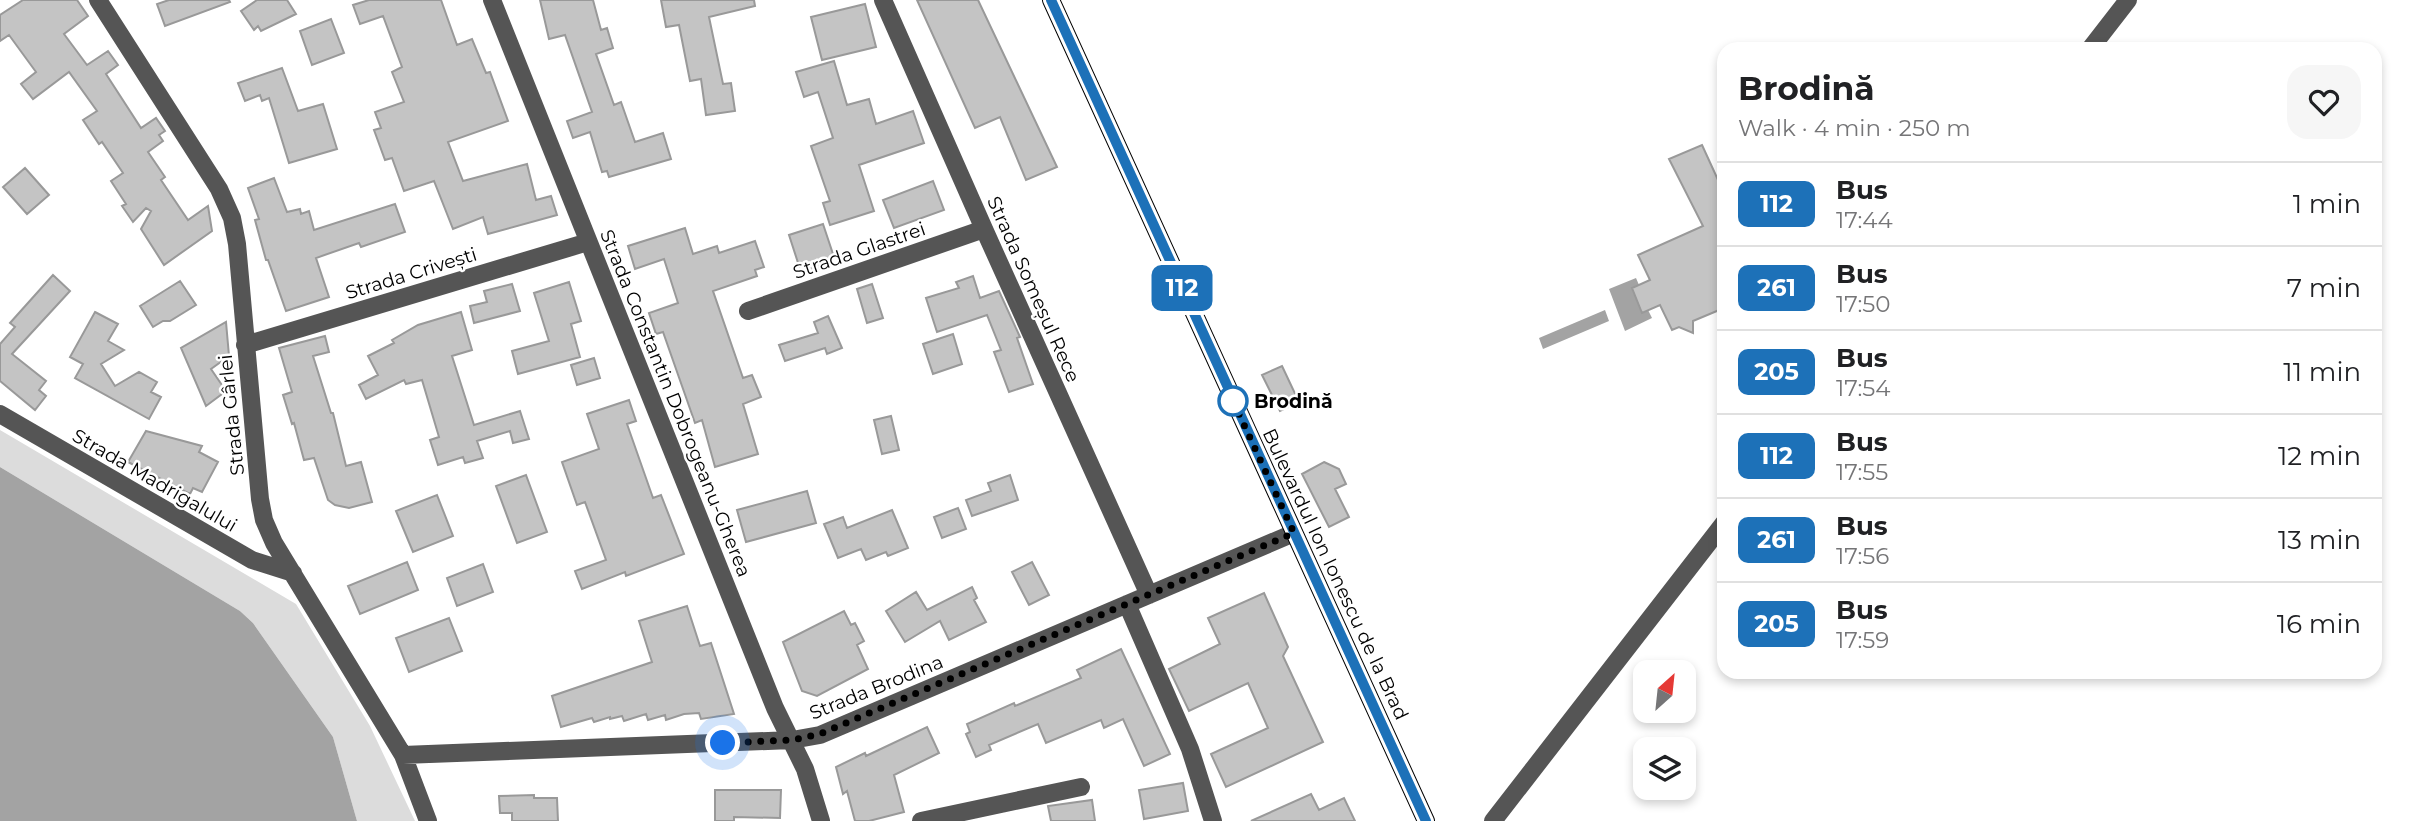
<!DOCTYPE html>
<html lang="en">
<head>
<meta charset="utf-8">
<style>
	body { margin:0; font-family:Montserrat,sans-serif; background:#f6f6f6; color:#202124; height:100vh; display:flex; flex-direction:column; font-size:26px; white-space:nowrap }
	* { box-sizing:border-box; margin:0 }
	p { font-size:23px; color:#757577 }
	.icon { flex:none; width:38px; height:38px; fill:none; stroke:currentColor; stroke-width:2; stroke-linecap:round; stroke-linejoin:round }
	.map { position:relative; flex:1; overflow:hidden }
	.sheet { position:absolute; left:1717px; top:42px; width:665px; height:637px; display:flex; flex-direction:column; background:#fff; border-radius:21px; box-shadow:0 4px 10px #0003 }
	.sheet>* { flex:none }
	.badge { padding:0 14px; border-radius:10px; font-size:24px; line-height:46px }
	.needle { width:46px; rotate:27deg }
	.tools { position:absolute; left:1633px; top:660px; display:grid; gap:14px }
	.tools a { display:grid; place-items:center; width:63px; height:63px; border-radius:14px; background:#fff; box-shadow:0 4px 10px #0003; font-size:35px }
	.you { position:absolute; width:35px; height:35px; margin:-18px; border:5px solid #fff; border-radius:50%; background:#1a73e8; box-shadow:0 0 0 10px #1a73e833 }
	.map>.badge { position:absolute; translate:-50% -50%; box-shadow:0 0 0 4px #fff }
	.round { display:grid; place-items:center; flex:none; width:74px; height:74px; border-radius:21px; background:#f6f6f6 }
	.overview { display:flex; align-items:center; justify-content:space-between; height:119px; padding:0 21px }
	h1 { font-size:33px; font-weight:700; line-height:52px }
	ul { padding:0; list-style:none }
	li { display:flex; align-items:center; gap:21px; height:84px; padding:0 21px; border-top:2px solid #e0e0e0 }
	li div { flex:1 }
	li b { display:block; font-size:26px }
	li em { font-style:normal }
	li .badge { min-width:77px; font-weight:700; text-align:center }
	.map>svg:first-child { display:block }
</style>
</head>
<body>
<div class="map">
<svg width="2424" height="821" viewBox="0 0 2424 821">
	<rect width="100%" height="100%" fill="#fff"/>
	<!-- green -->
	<path fill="#dcdcdc" d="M0,430L296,604L370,726L415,821H357L333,737L253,623L240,611L0,467Z"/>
	<!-- water -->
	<path fill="#a3a3a3" d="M1636,278L1639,285L1632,288L1642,312L1648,310L1652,318L1625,331L1609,289Z
		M1605,310L1609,321L1543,349L1539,338Z
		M0,467L240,611L253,623L333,737L357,821H0Z"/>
	<!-- building -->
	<path fill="#c4c4c4" stroke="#999" stroke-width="2" d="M23,0H77L88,16L64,34L87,65L108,51L118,65L106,74L141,128L156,118L165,131L159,135L163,141L148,152L165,177L161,180L188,220L208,206L212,231L164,265L141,229L151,211L146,208L133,222L122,206L126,204L111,181L123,173L102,142L99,144L83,120L97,111L69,72L33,99L21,84L36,72L9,35L0,41V15Z
		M169,0H229L230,2L165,26L157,4Z
		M257,0H287L296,14L261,31L258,26L254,30L241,11Z
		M369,0H441L457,45L472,39L486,73L490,72L508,121L448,142L463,181L527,164L536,200L551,196L557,215L488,234L483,217L453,229L434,181L404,191L392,158L385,160L374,130L381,128L375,112L404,102L392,72L402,67L383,16L360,24L353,5Z
		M540,0H593L601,30L607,28L613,48L596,54L614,105L621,102L635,142L663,133L671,159L609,177L607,171L602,172L590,132L573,138L567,121L592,112L565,35L549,39Z
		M661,0H754L755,6L709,17L723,84L731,83L735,111L706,115L701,79L690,81L679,25L666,27Z
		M917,0H978L1057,167L1026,180L1000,117L975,128Z
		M865,4L876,47L822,60L811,17Z
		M331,19L344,53L312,65L300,31Z
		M834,61L847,105L869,99L876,124L913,111L924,143L859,165L874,211L830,225L823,203L830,201L811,146L833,138L818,92L804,97L796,72Z
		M282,68L298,111L323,104L337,149L289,163L269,98L262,101L260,95L245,101L238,83Z
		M1702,145L1724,193V308L1693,321V333L1679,327L1672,330L1660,305L1642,313L1632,288L1650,280L1638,255L1703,226L1669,159Z
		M25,168L49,195L27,214L3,187Z
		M274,178L287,212L300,209L301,214L309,211L314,230L395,204L405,232L361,247L359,243L316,258L329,297L286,311L268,260H266L255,220L259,219L248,188Z
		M933,181L944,210L894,228L883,200Z
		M823,224L833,254L822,268L801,272L789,235Z
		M685,228L693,254L717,246L719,253L755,241L764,267L755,270L757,276L713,291L743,378L752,375L761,397L743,404L758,454L715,467L702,420L695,423L663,332L656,334L649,313L678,303L664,259L635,269L628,246Z
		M53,275L70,291L12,354L46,381L39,390L46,396L35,410L0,381V344L15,327L10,323Z
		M973,276L980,298L999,291L1020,337L1017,338L1033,384L1009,392L994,352L1001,350L987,315L937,332L926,298L959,288L956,282Z
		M180,281L196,305L170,321H163L153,327L140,306Z
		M569,282L581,321L571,324L580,357L518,374L512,351L549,341L534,293Z
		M512,284L520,311L474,323L470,306L487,302L484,291Z
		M872,284L883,318L867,323L857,289Z
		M95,312L118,324L108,341L124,350L101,364L115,386L139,372L157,382L151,392L161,397L149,419L75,378L83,364L70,357Z
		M461,312L472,350L452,356L474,425L520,411L529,439L513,443L510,431L477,441L483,458L465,463L463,457L438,465L430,440L439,437L422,380L406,384L404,380L366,399L359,385L378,375L368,356L394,343L392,340L418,325Z
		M828,316L842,348L827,354L825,348L785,361L779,345L818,333L814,322Z
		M226,322L229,356L211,369L226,391L206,406L181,348Z
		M953,334L962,364L933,374L923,344Z
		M325,336L329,352L313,356L331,413H333L346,466L361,462L372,502L349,508L335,505L328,500L314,458L304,460L294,423L292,424L283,395L292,392L279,348Z
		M594,358L600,378L577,385L571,365Z
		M1282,366L1299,402L1280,411L1262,375Z
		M629,400L636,421L627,424L653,498L661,495L684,554L626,576L625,572L582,589L575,571L606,560L585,502L577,505L562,462L599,449L587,414Z
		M891,416L899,450L882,454L874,420Z
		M146,431L202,446L199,452L218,462L202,492L193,488L190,494L128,462Z
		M1324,462L1339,469L1346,484L1335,489L1349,517L1329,527L1302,474Z
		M526,475L547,532L517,543L496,486Z
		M1010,475L1018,500L972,516L966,500L991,491L988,483Z
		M807,491L816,523L746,542L737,510Z
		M437,495L453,536L413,552L396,511Z
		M958,508L966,529L942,538L934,517Z
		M892,510L908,548L888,556L886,552L866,560L861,549L838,558L824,524L843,517L847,528Z
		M407,562L418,590L360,614L348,586Z
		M1032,562L1049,595L1029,605L1012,572Z
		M483,564L493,592L457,606L447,578Z
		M972,587L977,598L974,600L986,622L949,640L940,621L905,642L886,611L916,592L927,610Z
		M1264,593L1288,647L1283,656L1323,742L1226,787L1211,754L1268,728L1248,683L1189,711L1169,669L1220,644L1208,618Z
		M687,606L700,646L711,643L734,714L701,719L699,713L684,714L666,720L665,715L648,720L646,714L624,721L622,716L610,719V717L594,722L592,718L561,727L552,696L652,662L639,621Z
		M844,611L851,625L855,623L864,641L857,645L868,669L817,696L802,691L783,642Z
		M449,618L462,651L409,672L396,638Z
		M1121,649L1170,754L1144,766L1123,719L1104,728L1101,720L1046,743L1038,724L989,745L991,750L976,757L966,734L970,732L967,724L1014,703L1015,706L1081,678L1077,670Z
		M927,727L939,753L894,775L904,812L869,821H855L847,791L843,794L836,767L865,753L866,756Z
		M1183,783L1188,811L1144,819L1139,790Z
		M715,790H781L780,818L734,817V821H715Z
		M1311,794L1319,810L1344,798L1355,821H1251Z
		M534,795V798H557L558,821H512V813H500L499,796Z
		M1092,800L1095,821H1051L1048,806Z"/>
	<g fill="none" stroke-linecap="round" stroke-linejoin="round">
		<!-- minor -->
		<path stroke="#555" stroke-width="18" d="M98,0L219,189L232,218L237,244L260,499L264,520L274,543L403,755L428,821
			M492,0L775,708L805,769L821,821
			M883,0L984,229L1149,595
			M2090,49L2128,0
			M748,311L984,229
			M245,345L588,242
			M0,414L252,560L293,573
			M1127,604L1190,749L1213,821
			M403,755L792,740L820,735L1294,533
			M921,821L1081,787
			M1493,821L1724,523"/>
		<!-- major -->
		<path stroke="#000" stroke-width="18" d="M1051,0L1426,821"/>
	</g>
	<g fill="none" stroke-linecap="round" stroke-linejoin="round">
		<defs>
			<path id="line" d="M1051,0L1426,821"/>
		</defs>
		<!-- line casing -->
		<use href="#line" stroke="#fff" stroke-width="16"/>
		<!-- line -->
		<use href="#line" stroke="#1d71b8" stroke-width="10"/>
		<!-- walk -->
		<path stroke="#000" stroke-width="7" stroke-dasharray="0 12.6" d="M723,743L792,740L820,734L1294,533L1233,401"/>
	</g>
	<!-- markers -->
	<circle fill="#fff" stroke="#1d71b8" stroke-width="3.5" cx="1233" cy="401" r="14"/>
	<g text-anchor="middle" stroke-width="5" stroke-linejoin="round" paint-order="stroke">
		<!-- street labels -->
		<g font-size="19" fill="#000" stroke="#fff">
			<text transform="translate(859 250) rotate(-19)" y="7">Strada Glastrei</text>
			<text transform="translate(411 273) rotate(-17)" y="7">Strada Crivești</text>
			<text transform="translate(1034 289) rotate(66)" y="7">Strada Someșul Rece</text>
			<text transform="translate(676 403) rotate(68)" y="7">Strada Constantin Dobrogeanu-Gherea</text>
			<text transform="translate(231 415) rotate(-96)" y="7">Strada Gârlei</text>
			<text transform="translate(155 480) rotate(30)" y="7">Strada Madrigalului</text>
			<text transform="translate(1336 574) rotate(65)" y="7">Bulevardul Ion Ionescu de la Brad</text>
			<text transform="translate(876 687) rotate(-22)" y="7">Strada Brodina</text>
		</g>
		<!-- stop labels -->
		<g font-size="19" font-weight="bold" fill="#000" stroke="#fff" text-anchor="start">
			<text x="1254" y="408">Brodină</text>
		</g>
	</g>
</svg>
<div class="tools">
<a><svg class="needle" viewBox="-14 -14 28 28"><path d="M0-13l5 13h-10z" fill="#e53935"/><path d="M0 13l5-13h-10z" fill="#757577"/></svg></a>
<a><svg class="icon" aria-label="layers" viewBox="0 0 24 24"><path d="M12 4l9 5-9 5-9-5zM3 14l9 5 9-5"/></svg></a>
</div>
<div class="you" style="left:723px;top:743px"></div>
<b class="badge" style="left:1182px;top:288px;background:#1d71b8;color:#fff">112</b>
<section class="sheet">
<div class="overview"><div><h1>Brodină</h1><p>Walk · 4 min · 250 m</p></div><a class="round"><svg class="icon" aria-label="heart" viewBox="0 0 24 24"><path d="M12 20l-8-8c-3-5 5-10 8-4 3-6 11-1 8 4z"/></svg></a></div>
<ul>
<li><span class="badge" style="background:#1d71b8;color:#fff">112</span><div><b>Bus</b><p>17:44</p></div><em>1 min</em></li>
<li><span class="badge" style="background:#1d71b8;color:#fff">261</span><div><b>Bus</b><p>17:50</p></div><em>7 min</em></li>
<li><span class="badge" style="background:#1d71b8;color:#fff">205</span><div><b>Bus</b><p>17:54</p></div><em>11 min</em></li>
<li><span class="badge" style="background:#1d71b8;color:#fff">112</span><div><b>Bus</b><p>17:55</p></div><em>12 min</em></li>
<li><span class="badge" style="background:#1d71b8;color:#fff">261</span><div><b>Bus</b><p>17:56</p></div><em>13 min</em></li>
<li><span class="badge" style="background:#1d71b8;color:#fff">205</span><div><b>Bus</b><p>17:59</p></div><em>16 min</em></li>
</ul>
</section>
</div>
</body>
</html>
